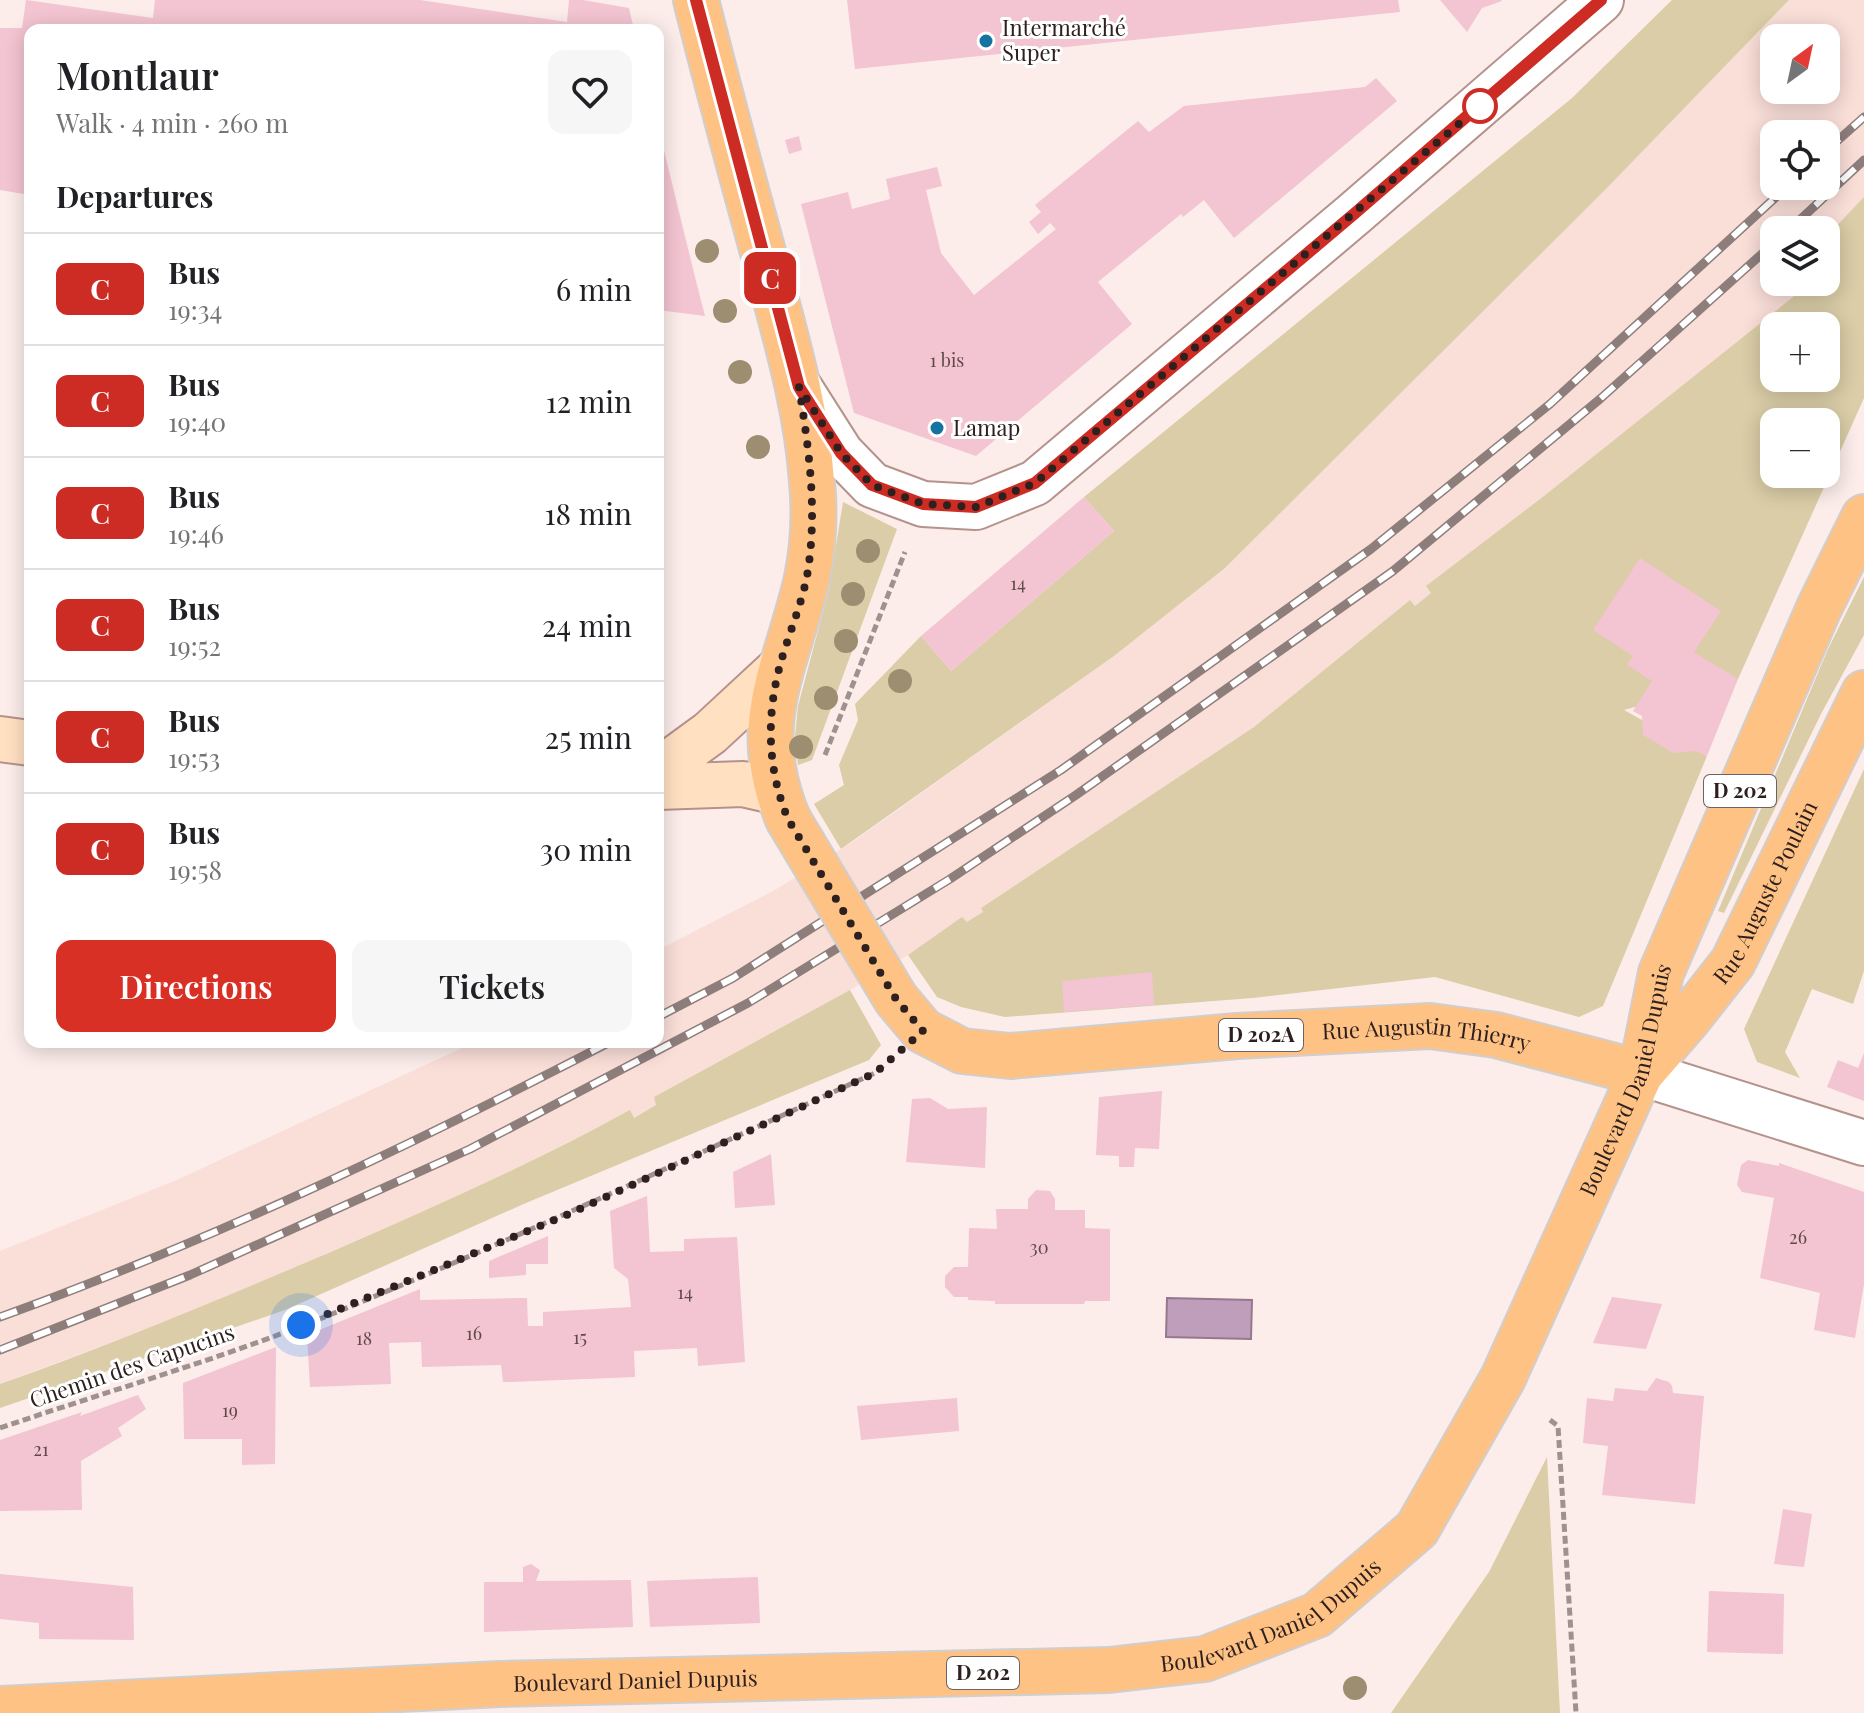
<!DOCTYPE html>
<html lang="en">
<head>
<meta charset="utf-8">
<style>
	body { margin:0; font-family:"Playfair Display",serif; background:#f6f6f6; color:#202124; height:100vh; display:flex; flex-direction:column; font-size:30px; white-space:nowrap }
	* { box-sizing:border-box; margin:0 }
	p { font-size:26px; color:#757577 }
	.icon { flex:none; width:44px; height:44px; fill:none; stroke:currentColor; stroke-width:2; stroke-linecap:round; stroke-linejoin:round }
	.map { position:relative; flex:1; overflow:hidden }
	.details { position:absolute; left:24px; top:24px; width:640px; height:1024px; display:flex; flex-direction:column; background:#fff; border-radius:16px; box-shadow:0 4px 20px #0003 }
	.details>* { flex:none }
	.badge { padding:0 16px; border-radius:12px; font-size:28px; line-height:52px }
	.needle { width:52px; rotate:33deg }
	.buttons { position:absolute; left:1760px; top:24px; display:grid; gap:16px }
	.buttons a { display:grid; place-items:center; width:80px; height:80px; border-radius:16px; background:#fff; box-shadow:0 4px 20px #0003; font-size:40px }
	.you { position:absolute; width:40px; height:40px; margin:-20px; border:6px solid #fff; border-radius:50%; background:#1a73e8; box-shadow:0 0 0 12px #1a73e833 }
	.map>.badge { position:absolute; translate:-50% -50%; box-shadow:0 0 0 4px #fff }
	h2 { padding:0 32px; font-size:30px; line-height:72px }
	.round { display:grid; place-items:center; flex:none; width:84px; height:84px; border-radius:16px; background:#f6f6f6 }
	.headline { display:flex; align-items:center; justify-content:space-between; height:136px; padding:0 32px }
	h1 { font-size:38px; font-weight:600; line-height:60px }
	.action { display:flex; gap:16px; margin-top:auto; padding:16px 32px }
	.action a { flex:1; height:92px; border-radius:16px; background:#d93025; color:#fff; font-size:32px; font-weight:600; line-height:92px; text-align:center }
	.action a+a { background:#f6f6f6; color:#202124 }
	ul { padding:0; list-style:none }
	li { display:flex; align-items:center; gap:24px; height:112px; padding:0 32px; border-top:2px solid #e0e0e0 }
	li div { flex:1 }
	li b { display:block; font-size:30px }
	li em { font-style:normal }
	li .badge { min-width:88px; font-weight:700; text-align:center }
	.map>svg:first-child { display:block }
</style>
</head>
<body>
<div class="map">
<svg width="1864" height="1713" viewBox="0 0 1864 1713">
	<rect width="100%" height="100%" fill="#fcedea"/>
	<!-- built -->
	<path fill="#faded8" fill-rule="evenodd" d="M1789,0H1864V319L1813,289L1427,586L1431,593L1415,606L1410,600L1254,727L981,908L984,912L967,923L962,918L908,955L850,990L654,1097L657,1105L633,1118L630,1111L488,1183L195,1311L0,1384V1251L179,1179L475,1042H658V950L775,890L854,841L1114,656L1225,568L1605,190ZM1774,38H1826V90H1774ZM1774,134H1826V186H1774ZM1774,230H1826V282H1774Z"/>
	<!-- green -->
	<path fill="#dacda7" fill-rule="evenodd" d="M1672,0H1789L1605,190L1225,568L1114,656L841,849L814,804L844,785L839,765L858,720L855,704L921,636L951,671L1114,531L1084,497L1572,98Z
		M1864,197V398L1738,679L1624,710L1707,756L1603,1006L1579,1017L1435,977L1253,998L1005,1017L961,1007L937,997L908,955L962,917L967,922L983,912L981,908L1254,727L1410,600L1415,606L1431,593L1426,586L1544,496L1803,289L1800,282H1826V237ZM1774,326H1826V378H1774ZM1774,422H1826V474H1774Z
		M843,502L897,529L812,760L798,765L795,736L798,706L829,589Z
		M1864,577V635L1821,714L1724,913L1718,911L1828,649Z
		M1864,769V971L1853,1004L1812,989L1785,1052L1800,1078L1757,1062L1744,1029Z
		M850,990L881,1045L869,1060L526,1203L285,1310L0,1408V1384C113,1344 223,1298 333,1251C434,1207 534,1163 630,1110L634,1118L656,1105L654,1097Z
		M1547,1457L1560,1713H1391L1489,1572Z"/>
	<!-- water -->
	<path fill="#bf9ebc" stroke="#94788d" stroke-width="2" d="M1167,1298L1252,1300L1251,1339L1166,1337Z"/>
	<!-- building -->
	<path fill="#f3c4d1" d="M26,0L153,18L155,0H420L567,22L569,0H583L629,8L634,30H235L206,26L205,30H30V195L0,190V28H22Z
		M847,0H1398L1400,12L855,69Z
		M1440,0H1501L1502,1L1482,8L1467,32Z
		M1376,78L1397,101L1234,238L1204,200L1183,217L1181,214L1098,282L1132,324L976,456L854,413L801,204L848,192L852,209L890,199L886,179L937,167L942,186L926,190L941,253L974,295L1056,229L1050,223L1038,234L1029,222L1041,212L1035,205L1138,121L1149,132L1184,106L1365,87Z
		M659,130L695,277L705,316L658,310Z
		M799,136L802,150L789,154L785,140Z
		M1084,497L1114,531L951,671L921,636Z
		M1640,558L1721,611L1694,652L1738,679L1707,756L1696,751L1673,753L1643,735L1642,716L1633,711L1652,681L1627,665L1633,656L1593,630Z
		M1152,972L1154,1005L1064,1012L1062,981Z
		M1864,1053V1101L1827,1087L1838,1060L1858,1068Z
		M1162,1091L1159,1149L1135,1148L1134,1167H1119V1156L1096,1155L1099,1097Z
		M930,1098L948,1109L987,1107L985,1168L906,1162L912,1099Z
		M771,1154L775,1205L735,1208L733,1172Z
		M1748,1160L1779,1166V1163L1864,1192V1284L1855,1338L1814,1330L1820,1293L1760,1278L1774,1198L1742,1192L1737,1185L1741,1165Z
		M1036,1190L1050,1191L1055,1199V1210H1085V1228L1110,1229V1301H1085L1084,1304H995V1301L968,1300V1297H954L945,1287V1276L954,1267H968L969,1228L997,1229L996,1209H1028V1199Z
		M647,1196L650,1252L684,1251V1239L737,1237L745,1362L698,1366L697,1348L634,1351L635,1377L512,1382H503L501,1365L422,1367L421,1342L389,1343L391,1384L310,1387L307,1335L420,1289V1300L527,1298L528,1326H543V1312L631,1307L628,1279L614,1268L610,1211Z
		M548,1236V1264H526V1275L489,1278V1261Z
		M1612,1297L1662,1304L1646,1349L1593,1343Z
		M276,1347L275,1464L242,1465V1439H184L183,1383Z
		M1656,1378L1669,1382L1672,1386L1673,1393L1704,1396L1695,1504L1602,1495L1608,1446L1583,1443L1587,1398L1613,1401L1615,1388L1647,1391Z
		M138,1395L146,1409L118,1428L122,1436L81,1461L82,1510L0,1511V1440L82,1412L80,1416Z
		M957,1398L959,1431L861,1440L857,1406Z
		M1783,1509L1812,1514L1804,1567L1774,1564Z
		M531,1564L540,1570L536,1581L631,1580L633,1627L484,1632V1582H523V1567Z
		M0,1574L133,1587L134,1640L39,1639V1623L0,1619Z
		M758,1577L760,1623L650,1627L647,1581Z
		M1709,1591L1784,1594L1783,1654L1707,1652Z"/>
	<g fill="none" stroke-linecap="round" stroke-linejoin="round">
		<defs>
			<path id="street" d="M799,387L841,453L872,485L923,504L976,507L1035,483L1354,214L1601,0
				M1641,1073L1864,1143"/>
			<path id="secondary" d="M0,739L30,743
				M658,771L710,733L779,669
				M658,787L743,784L778,792"/>
			<g id="primary">
				<path d="M696,0C718,88 742,176 766,263C785,335 807,407 812,482C815,513 813,548 807,578C786,670 748,723 788,819"/>
				<path id="s1" d="M896,999L923,1031L962,1051L1010,1056L1237,1036L1430,1026L1496,1035L1641,1073"/>
				<path id="s2" d="M1643,1071L1689,1018L1733,962L1864,693"/>
				<path id="s3" d="M0,1709L500,1684L1109,1670L1205,1659L1317,1615L1417,1529L1503,1378L1641,1073L1661,973L1819,608L1864,517"/>
			</g>
		</defs>
		<!-- street casing -->
		<use href="#street" stroke="#b5928c" stroke-width="48"/>
		<!-- secondary casing -->
		<use href="#secondary" stroke="#b5928c" stroke-width="48"/>
		<!-- primary casing -->
		<use href="#primary" stroke="#d1cece" stroke-width="48"/>
		<!-- path -->
		<path stroke="#9f918e" stroke-width="5" stroke-dasharray="8 4" stroke-linecap="butt" d="M825,755L905,552
			M1550,1420L1558,1426L1576,1713
			M0,1428C111,1390 224,1358 332,1314C516,1239 695,1155 875,1073L885,1064"/>
		<!-- street -->
		<use href="#street" stroke="#fff" stroke-width="44"/>
		<!-- secondary -->
		<use href="#secondary" stroke="#ffe1c2" stroke-width="44"/>
		<!-- primary -->
		<use href="#primary" stroke="#fec285" stroke-width="44"/>
		<defs>
			<path id="rail" d="M1826,151L1864,117
				M1789,230L1864,160
				M658,1017L733,978L1061,770L1371,549L1550,404L1788,186
				M0,1317C211,1241 412,1145 610,1042
				M0,1350L190,1275L470,1149L748,1003L950,879L1076,795L1393,571L1600,399L1774,243"/>
		</defs>
		<!-- rail casing -->
		<use href="#rail" stroke="#8d7e7c" stroke-width="9"/>
		<!-- rail -->
		<use href="#rail" stroke="#fff" stroke-width="6" stroke-dasharray="18" stroke-linecap="butt"/>
		<defs>
			<path id="primary-bridge" d="M788,819L896,999"/>
		</defs>
		<!-- primary-bridge casing -->
		<use href="#primary-bridge" stroke="#d1cece" stroke-width="48" stroke-linecap="butt"/>
		<!-- primary-bridge -->
		<use href="#primary-bridge" stroke="#fec285" stroke-width="44"/>
	</g>
	<!-- trees -->
	<g fill="#9d8e71">
		<circle cx="707" cy="251" r="12"/>
		<circle cx="725" cy="311" r="12"/>
		<circle cx="740" cy="372" r="12"/>
		<circle cx="758" cy="447" r="12"/>
		<circle cx="868" cy="551" r="12"/>
		<circle cx="853" cy="594" r="12"/>
		<circle cx="846" cy="641" r="12"/>
		<circle cx="900" cy="681" r="12"/>
		<circle cx="826" cy="698" r="12"/>
		<circle cx="801" cy="747" r="12"/>
		<circle cx="1355" cy="1688" r="12"/>
	</g>
	<g fill="none" stroke-linecap="round" stroke-linejoin="round">
		<defs>
			<path id="line" d="M696,0L799,387L841,453L872,485L923,504L976,507L1035,483L1354,214L1601,0"/>
		</defs>
		<!-- line casing -->
		<use href="#line" stroke="#fff" stroke-width="18"/>
		<!-- line -->
		<use href="#line" stroke="#cc2c24" stroke-width="12"/>
		<!-- walk -->
		<path stroke="#2e201e" stroke-width="8" stroke-dasharray="0 14.4" d="M301,1325L569,1214L875,1073L923,1031L896,999L788,819C768,771 766,720 779,669C787,638 801,607 807,576C818,512 809,450 799,387L841,453L872,485L923,504L976,507L1035,483L1480,106"/>
	</g>
	<!-- markers -->
	<g fill="#1473a1" stroke="#fff" stroke-width="3">
		<circle cx="986" cy="41" r="8"/>
		<circle cx="937" cy="428" r="8"/>
	</g>
	<circle fill="#fff" stroke="#cc2c24" stroke-width="4" cx="1480" cy="106" r="16"/>
	<g text-anchor="middle" stroke-width="6" stroke-linejoin="round" paint-order="stroke">
		<!-- number labels -->
		<g font-size="18" fill="#5f494b">
			<text x="947" y="367">1 bis</text>
			<text x="1018" y="590">14</text>
			<text x="1798" y="1244">26</text>
			<text x="1039" y="1254">30</text>
			<text x="685" y="1299">14</text>
			<text x="474" y="1340">16</text>
			<text x="580" y="1344">15</text>
			<text x="364" y="1345">18</text>
			<text x="230" y="1417">19</text>
			<text x="41" y="1456">21</text>
		</g>
		<!-- shield labels -->
		<g fill="#fff" stroke="#6d6362" stroke-width="2">
			<rect x="1704" y="775" width="72" height="32" rx="6"/>
			<rect x="1219" y="1019" width="84" height="32" rx="6"/>
			<rect x="947" y="1657" width="72" height="32" rx="6"/>
		</g>
		<g font-size="20" font-weight="bold" fill="#2e201e">
			<text x="1740" y="798">D 202</text>
			<text x="1261" y="1042">D 202A</text>
			<text x="983" y="1680">D 202</text>
		</g>
		<!-- poi labels -->
		<g font-size="22" fill="#2e201e" stroke="#fff" text-anchor="start">
			<text x="1002" y="36">Intermarché<tspan x="1002" dy="25">Super</tspan></text>
			<text x="953" y="436">Lamap</text>
		</g>
		<!-- street labels -->
		<g font-size="22" fill="#2e201e" stroke="#fff">
			<text dy="8" stroke="none"><textPath href="#s2" startOffset="218">Rue Auguste Poulain</textPath></text>
			<text dy="8" stroke="none"><textPath href="#s1" startOffset="552">Rue Augustin Thierry</textPath></text>
			<text dy="8" stroke="none"><textPath href="#s3" startOffset="1956">Boulevard Daniel Dupuis</textPath></text>
			<text transform="translate(132 1366) rotate(-19)" y="8">Chemin des Capucins</text>
			<text dy="8" stroke="none"><textPath href="#s3" startOffset="1284">Boulevard Daniel Dupuis</textPath></text>
			<text dy="8" stroke="none"><textPath href="#s3" startOffset="636">Boulevard Daniel Dupuis</textPath></text>
		</g>
	</g>
</svg>
<div class="buttons">
<a><svg class="needle" viewBox="-14 -14 28 28"><path d="M0-13l5 13h-10z" fill="#e53935"/><path d="M0 13l5-13h-10z" fill="#757577"/></svg></a>
<a><svg class="icon" aria-label="locate" viewBox="0 0 24 24"><circle cx="12" cy="12" r="6"/><path d="M12 2v4M12 18v4M2 12h4M18 12h4"/></svg></a>
<a><svg class="icon" aria-label="layers" viewBox="0 0 24 24"><path d="M12 4l9 5-9 5-9-5zM3 14l9 5 9-5"/></svg></a>
<a>+</a>
<a>−</a>
</div>
<div class="you" style="left:301px;top:1325px"></div>
<b class="badge" style="left:770px;top:278px;background:#cc2c24;color:#fff">C</b>
<section class="details">
<div class="headline"><div><h1>Montlaur</h1><p>Walk · 4 min · 260 m</p></div><a class="round"><svg class="icon" aria-label="heart" viewBox="0 0 24 24"><path d="M12 20l-8-8c-3-5 5-10 8-4 3-6 11-1 8 4z"/></svg></a></div>
<h2>Departures</h2>
<ul>
<li><span class="badge" style="background:#cc2c24;color:#fff">C</span><div><b>Bus</b><p>19:34</p></div><em>6 min</em></li>
<li><span class="badge" style="background:#cc2c24;color:#fff">C</span><div><b>Bus</b><p>19:40</p></div><em>12 min</em></li>
<li><span class="badge" style="background:#cc2c24;color:#fff">C</span><div><b>Bus</b><p>19:46</p></div><em>18 min</em></li>
<li><span class="badge" style="background:#cc2c24;color:#fff">C</span><div><b>Bus</b><p>19:52</p></div><em>24 min</em></li>
<li><span class="badge" style="background:#cc2c24;color:#fff">C</span><div><b>Bus</b><p>19:53</p></div><em>25 min</em></li>
<li><span class="badge" style="background:#cc2c24;color:#fff">C</span><div><b>Bus</b><p>19:58</p></div><em>30 min</em></li>
</ul>
<div class="action"><a>Directions</a><a>Tickets</a></div>
</section>
</div>
</body>
</html>
